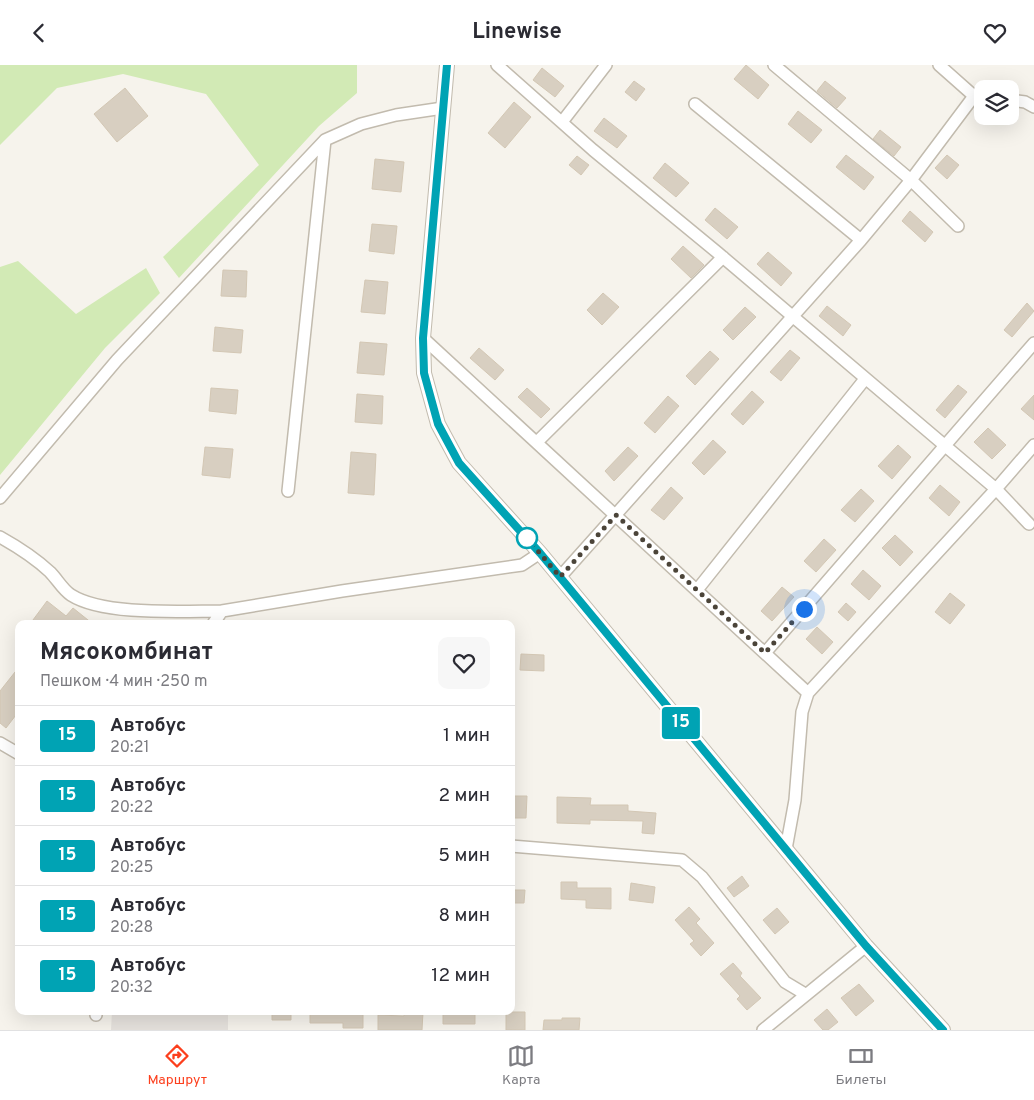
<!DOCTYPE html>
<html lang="ru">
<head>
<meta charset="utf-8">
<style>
	body { margin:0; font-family:Overpass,sans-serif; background:#f7f7f7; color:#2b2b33; height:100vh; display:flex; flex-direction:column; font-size:19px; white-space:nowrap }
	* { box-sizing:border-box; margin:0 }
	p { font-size:16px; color:#7c7c81 }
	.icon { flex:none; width:28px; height:28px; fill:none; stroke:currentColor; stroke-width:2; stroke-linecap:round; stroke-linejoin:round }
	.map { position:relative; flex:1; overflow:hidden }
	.side { position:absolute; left:15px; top:555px; width:500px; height:395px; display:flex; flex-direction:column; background:#fff; border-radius:10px; box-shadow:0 5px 20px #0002 }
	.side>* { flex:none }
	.badge { padding:0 10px; border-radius:4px; font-size:18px; line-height:32px }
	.buttons { position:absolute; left:974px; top:15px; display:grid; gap:10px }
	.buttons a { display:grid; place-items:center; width:45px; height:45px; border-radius:10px; background:#fff; box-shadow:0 5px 20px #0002; font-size:25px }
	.you { position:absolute; width:25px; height:25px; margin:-12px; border:4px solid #fff; border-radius:50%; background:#1a73e8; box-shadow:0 0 0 8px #1a73e833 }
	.map>.badge { position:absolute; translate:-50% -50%; box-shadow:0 0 0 2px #fff }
	.round { display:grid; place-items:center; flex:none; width:52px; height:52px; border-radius:10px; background:#f7f7f7 }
	.head { display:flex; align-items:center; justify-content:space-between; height:85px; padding:0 25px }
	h1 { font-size:24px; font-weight:700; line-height:38px }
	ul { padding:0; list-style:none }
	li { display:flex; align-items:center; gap:15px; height:60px; padding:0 25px; border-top:1px solid #e1e1e2 }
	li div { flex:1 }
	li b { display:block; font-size:19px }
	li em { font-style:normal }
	li .badge { min-width:55px; font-weight:700; text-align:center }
	header { display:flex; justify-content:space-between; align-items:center; height:65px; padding:0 25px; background:#fff; font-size:22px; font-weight:700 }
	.tabs { display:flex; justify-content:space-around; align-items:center; height:70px; border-top:1px solid #e1e1e2; background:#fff; font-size:14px; color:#7c7c81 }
	.tabs a { display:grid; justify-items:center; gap:2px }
	.tabs .current { color:#fc3f1d }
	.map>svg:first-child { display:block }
</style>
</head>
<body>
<header><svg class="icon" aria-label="back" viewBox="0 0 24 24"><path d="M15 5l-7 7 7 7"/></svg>Linewise<svg class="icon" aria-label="heart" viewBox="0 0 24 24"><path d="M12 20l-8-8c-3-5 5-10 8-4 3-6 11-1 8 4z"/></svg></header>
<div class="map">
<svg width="1034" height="965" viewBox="0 0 1034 965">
	<rect width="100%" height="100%" fill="#f6f3ec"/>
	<!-- industrial -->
	<path fill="#e6e2dd" d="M112,946H228V965H111Z"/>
	<!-- green -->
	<path fill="#d2eab5" d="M0,0H357V28L319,61L179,213L163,192L259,100L206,29L123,9L57,23L0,80Z
		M18,196L76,249L146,203L160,228L105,283L0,410V202Z"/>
	<!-- building -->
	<path fill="#d8cfc1" stroke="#d3c7b4" d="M746,0L769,20L758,34L734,14Z
		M542,3L564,21L555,32L533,15Z
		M634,16L645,24L636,36L625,27Z
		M825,16L846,33L837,43L817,26Z
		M125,23L148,51L117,77L94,49Z
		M514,37L531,52L505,83L488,68Z
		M798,46L822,65L811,78L788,59Z
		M604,53L627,71L617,83L594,66Z
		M880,65L901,82L894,91L873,74Z
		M846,90L874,112L864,125L836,102Z
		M947,90L959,100L947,114L935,103Z
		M577,91L589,100L581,110L569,100Z
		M375,94L404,97L401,127L372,124Z
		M665,98L689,118L676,132L653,113Z
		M715,143L738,162L727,174L705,155Z
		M910,146L933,167L925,177L902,156Z
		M372,159L397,161L394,189L369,186Z
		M683,181L704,200L691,213L671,194Z
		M768,187L792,208L781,221L757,199Z
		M223,205L247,206L246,232L221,231Z
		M365,215L388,217L385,249L361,247Z
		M603,228L619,242L602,260L587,245Z
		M1027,238L1034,246L1012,272L1004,265Z
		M827,241L851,260L843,271L819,251Z
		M745,242L756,252L733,275L723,265Z
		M215,262L243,265L241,288L213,286Z
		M360,277L387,279L384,310L357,308Z
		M479,283L504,305L495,315L470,293Z
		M790,285L800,293L781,316L770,307Z
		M710,286L719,294L695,320L686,311Z
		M958,320L967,327L945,353L936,345Z
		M211,323L238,325L236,349L209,346Z
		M527,323L550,344L541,353L518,332Z
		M752,326L764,337L743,360L731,349Z
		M357,329L383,331L382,359L355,357Z
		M1034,330V355L1021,344Z
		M668,331L679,341L655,368L644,358Z
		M988,363L1006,380L992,394L974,377Z
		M713,375L726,387L704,410L692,398Z
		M898,380L911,392L892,414L878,401Z
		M205,382L233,384L230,413L202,410Z
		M628,382L638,391L614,416L605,406Z
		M351,387L376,389L374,430L348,428Z
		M940,420L960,437L949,451L929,433Z
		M671,422L683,433L664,455L651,445Z
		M861,424L874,436L855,457L841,445Z
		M895,470L913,487L900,501L882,483Z
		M824,474L836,485L816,507L804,496Z
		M863,505L881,521L869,535L851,519Z
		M782,522L794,532L772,556L761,546Z
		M950,528L965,540L950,559L935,547Z
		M47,536L66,551L73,543L93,559H30Z
		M846,538L856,547L848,556L838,547Z
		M817,562L833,577L822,589L806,574Z
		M521,589L544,590V606L520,605Z
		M19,602V646L6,663L0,658V626Z
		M511,731H527L526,753H511Z
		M557,732L591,733L590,740H628V746L656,748L654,769L642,768L643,756L590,755V759L557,758Z
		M742,811L749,821L734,832L727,823Z
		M561,817H577V823H611V844L586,843V835L561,834Z
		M631,818L655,822L653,838L629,835Z
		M511,825H525L524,838H511Z
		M689,842L700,854L696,858L714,878L701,891L690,879L694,876L675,855Z
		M777,843L789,857L775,869L763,855Z
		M733,898L742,908L740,911L761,933L747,945L737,934L740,931L720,909Z
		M859,919L874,936L856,951L841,933Z
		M827,944L838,957L828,965H823L814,955Z
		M272,946H291V955H272Z
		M310,946H363V963H343V958H310Z
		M443,946H475V959H443Z
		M404,947H423L422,965H378V950L404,951Z
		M506,947H525V965H506Z
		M562,953H580L579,965H543L544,955H562Z"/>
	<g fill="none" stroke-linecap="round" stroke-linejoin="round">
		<defs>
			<path id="minor" d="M497,0L593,85L718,188L996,424L1029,459
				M774,0L911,115L958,161
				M939,0L974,31L982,32
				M1010,35L1025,37L1034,42
				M695,39L861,175
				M562,57L606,0
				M423,273L808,628
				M537,377L723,192
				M288,426L325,75
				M0,433L117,295L325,75L361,59L396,50L443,43
				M0,472C18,482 35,493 50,507C57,514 63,525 71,530C104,551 182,546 222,546
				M560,512L861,175L911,115L974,31
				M697,525L865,314
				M213,559L222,546L342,526L522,500L540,488
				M765,588L1034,278
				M0,678L19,689
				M511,781L682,795L702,812L785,917L805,929
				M786,784L795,735L802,647L808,628L996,424L1034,380
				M96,950V946
				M763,965L866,881"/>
			<path id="tertiary" d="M447,0L423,273L424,308L438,359L459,398L540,488L866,881L943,965"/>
		</defs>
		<!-- minor casing -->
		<use href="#minor" stroke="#c2bbae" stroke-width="14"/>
		<!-- tertiary casing -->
		<use href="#tertiary" stroke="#c2bbae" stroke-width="16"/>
		<!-- minor -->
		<use href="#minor" stroke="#fff" stroke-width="11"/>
		<!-- tertiary -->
		<use href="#tertiary" stroke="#fff" stroke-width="14"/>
	</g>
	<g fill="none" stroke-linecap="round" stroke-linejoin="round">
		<defs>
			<path id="line" d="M447,0L423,273L424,308L438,359L459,398L540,488L866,881L943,965"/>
		</defs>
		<!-- line casing -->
		<use href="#line" stroke="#fff" stroke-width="11"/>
		<!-- line -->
		<use href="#line" stroke="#00a3b4" stroke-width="8"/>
		<!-- walk -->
		<path stroke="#4b4439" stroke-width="5" stroke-dasharray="0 9" d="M527,473L560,512L616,450L765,588L804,544"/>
	</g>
	<!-- markers -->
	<circle fill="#fff" stroke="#00a3b4" stroke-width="2.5" cx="527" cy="473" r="10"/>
</svg>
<div class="buttons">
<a><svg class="icon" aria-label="layers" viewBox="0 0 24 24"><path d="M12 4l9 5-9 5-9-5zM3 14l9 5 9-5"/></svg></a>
</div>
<div class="you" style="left:804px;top:544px"></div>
<b class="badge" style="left:681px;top:658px;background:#00a3b4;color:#fff">15</b>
<section class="side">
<div class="head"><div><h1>Мясокомбинат</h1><p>Пешком · 4 мин · 250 m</p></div><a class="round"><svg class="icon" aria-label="heart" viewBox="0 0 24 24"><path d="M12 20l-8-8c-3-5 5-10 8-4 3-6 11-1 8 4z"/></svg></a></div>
<ul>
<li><span class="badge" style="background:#00a3b4;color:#fff">15</span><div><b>Автобус</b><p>20:21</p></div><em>1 мин</em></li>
<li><span class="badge" style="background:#00a3b4;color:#fff">15</span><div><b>Автобус</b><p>20:22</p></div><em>2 мин</em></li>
<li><span class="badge" style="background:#00a3b4;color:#fff">15</span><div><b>Автобус</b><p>20:25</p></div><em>5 мин</em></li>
<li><span class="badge" style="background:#00a3b4;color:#fff">15</span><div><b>Автобус</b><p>20:28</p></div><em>8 мин</em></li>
<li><span class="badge" style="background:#00a3b4;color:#fff">15</span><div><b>Автобус</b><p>20:32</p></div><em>12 мин</em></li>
</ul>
</section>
</div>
<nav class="tabs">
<a class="current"><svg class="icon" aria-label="directions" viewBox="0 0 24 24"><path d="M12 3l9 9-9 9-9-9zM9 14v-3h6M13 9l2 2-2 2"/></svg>Маршрут</a>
<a><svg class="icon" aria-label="map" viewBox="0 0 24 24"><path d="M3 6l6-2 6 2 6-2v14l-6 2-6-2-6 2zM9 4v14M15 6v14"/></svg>Карта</a>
<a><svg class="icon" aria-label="tickets" viewBox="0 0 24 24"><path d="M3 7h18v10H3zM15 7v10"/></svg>Билеты</a>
</nav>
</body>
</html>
